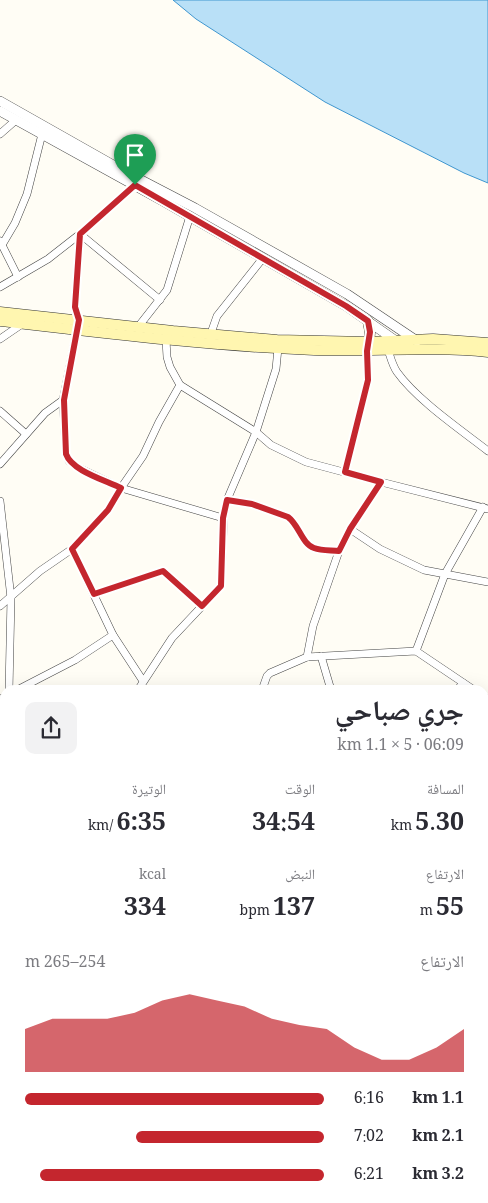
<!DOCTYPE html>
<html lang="ar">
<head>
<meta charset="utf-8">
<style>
  :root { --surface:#fff; --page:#f2f2f3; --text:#2b2b33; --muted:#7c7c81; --accent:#c4262e }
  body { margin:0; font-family:Georgia,"Noto Naskh Arabic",serif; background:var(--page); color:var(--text); direction:rtl; height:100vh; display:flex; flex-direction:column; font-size:19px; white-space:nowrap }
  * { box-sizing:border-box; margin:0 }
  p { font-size:16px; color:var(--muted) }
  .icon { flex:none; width:28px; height:28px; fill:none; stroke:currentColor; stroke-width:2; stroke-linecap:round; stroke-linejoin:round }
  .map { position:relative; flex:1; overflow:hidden; direction:ltr }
  .sheet { position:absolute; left:0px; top:685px; width:489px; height:519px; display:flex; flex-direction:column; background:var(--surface); border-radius:15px 15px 0 0; box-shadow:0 5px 20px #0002; direction:rtl }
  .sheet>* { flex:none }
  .pin { position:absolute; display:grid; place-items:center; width:42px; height:42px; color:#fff; margin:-51px -21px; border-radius:50% 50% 50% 0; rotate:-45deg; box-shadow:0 0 5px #0007 }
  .pin .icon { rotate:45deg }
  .round { display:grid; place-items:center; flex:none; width:52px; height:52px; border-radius:10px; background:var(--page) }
  .summary { display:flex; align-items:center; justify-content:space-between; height:85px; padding:0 25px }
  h1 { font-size:28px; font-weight:700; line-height:38px }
  .metrics { display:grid; grid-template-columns:repeat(3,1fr); gap:8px; height:85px; padding:5px 25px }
  .metrics div { display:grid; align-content:center }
  .metrics b { font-size:25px; font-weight:700 }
  .metrics small { font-size:14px; font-weight:400 }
  .metrics p { font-size:14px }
  .chart { height:140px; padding:10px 25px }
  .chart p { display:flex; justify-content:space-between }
  .chart svg { width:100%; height:90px; margin-top:5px; fill:var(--accent); opacity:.7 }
  ul { padding:0 25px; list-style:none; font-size:16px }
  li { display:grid; grid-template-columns:80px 60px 1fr; align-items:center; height:38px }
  li i { height:12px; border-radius:6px; background:var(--accent) }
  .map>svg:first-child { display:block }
  .water { fill:#b9e0f7; stroke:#3f96cf }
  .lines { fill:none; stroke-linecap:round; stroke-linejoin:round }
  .minor-casing { stroke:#444; stroke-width:8 }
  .tertiary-casing { stroke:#444; stroke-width:10 }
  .secondary-casing { stroke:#333; stroke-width:11 }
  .minor { stroke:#fff; stroke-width:7 }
  .tertiary { stroke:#fff; stroke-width:9 }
  .secondary { stroke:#fff6b0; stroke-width:10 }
  .route-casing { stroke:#fff; stroke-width:10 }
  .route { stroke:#c4262e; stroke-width:6 }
</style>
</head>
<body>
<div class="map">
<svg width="488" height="1203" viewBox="0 0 488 1203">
  <rect width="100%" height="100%" fill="#fffdf5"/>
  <path class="water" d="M173 0H488V183L464 173 325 102 196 19Z"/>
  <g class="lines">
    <g class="minor-casing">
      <g id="minor">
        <path d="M0 134 16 120"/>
        <path d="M80 234 75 307 79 320 63 400 66 454 69 461 75 466 121 488 223 518"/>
        <path d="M80 234 160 300"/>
        <path d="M0 241 18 277"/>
        <path d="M2 245 15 223 27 194 42 134"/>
        <path d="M0 287 48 259 80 234 135 185"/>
        <path d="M138 327 167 290 190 216"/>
        <path d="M211 333 217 316 263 258"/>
        <path d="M0 339 22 324"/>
        <path d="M166 340 167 357 170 367 180 385 256 432 271 445 306 462 381 482 488 509"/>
        <path d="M387 347C390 355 392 365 397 372 417 400 461 430 488 451"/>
        <path d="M0 411 26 434"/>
        <path d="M0 464 45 413 63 400"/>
        <path d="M345 472 368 380V348"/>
        <path d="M227 500 251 504 288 517C299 525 302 544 314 548 322 551 331 550 339 551"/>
        <path d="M0 501 11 598 9 690"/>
        <path d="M350 529 380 549 424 570 488 582"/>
        <path d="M72 549 113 635 143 681"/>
        <path d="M94 594 163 571 202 606"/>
        <path d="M0 606 40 571 72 549 108 510 121 488 143 456 159 422 180 385"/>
        <path d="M416 651 445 574 483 507"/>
        <path d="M321 656 331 690"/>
        <path d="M307 657 313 626 339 551 350 529 381 482"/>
        <path d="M17 690 75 660 113 635"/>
        <path d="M138 690 172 638 221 586 224 512 227 500 256 432 276 369 278 348"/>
        <path d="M262 690 267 676 270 673 307 657 416 651 474 690"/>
        <path d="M457 690 463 683"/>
        <path d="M484 697 488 700"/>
        <path d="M0 699 5 697"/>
        <path d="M0 704 5 710"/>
        <path d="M484 708 488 703"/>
        <path d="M0 814 5 813"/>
        <path d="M484 827 488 828"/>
        <path d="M0 918 5 919"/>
        <path d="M484 990 488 992"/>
        <path d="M0 1019 4 1027"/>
        <path d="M484 1080H488"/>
        <path d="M0 1151H5"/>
        <path d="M78 1203 84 1199"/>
        <path d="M204 1203V1199"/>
        <path d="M270 1203 271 1199"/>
        <path d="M389 1203V1199"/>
      </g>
    </g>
    <g class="tertiary-casing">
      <g id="tertiary">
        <path d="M0 101 122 170 195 208 347 294 417 341"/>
        <path d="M0 111 163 201 346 306 399 343"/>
      </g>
    </g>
    <g class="secondary-casing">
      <g id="secondary">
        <path d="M0 312 173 331 277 340 369 342 433 339 488 343"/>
        <path d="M0 321C104 333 209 346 314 350 372 352 430 346 488 352"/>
        <path d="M368 321 370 332 369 342"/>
      </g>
    </g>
    <use href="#minor" class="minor"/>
    <use href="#tertiary" class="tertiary"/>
    <use href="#secondary" class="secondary"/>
  </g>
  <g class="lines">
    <g class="route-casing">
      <path id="route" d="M135 185 346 306 368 321 370 332 367 351 368 380 345 472 381 482 350 529 339 551C331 550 322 551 314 548 302 544 299 525 288 517L252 504 227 500 223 518 221 586 202 606 163 571 94 594 72 549 108 510 121 488C105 480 72 471 66 454L64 400 79 320 75 307 80 234Z"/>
    </g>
    <use href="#route" class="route"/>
  </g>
</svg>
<div class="pin" style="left:135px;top:185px;background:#1e9e55"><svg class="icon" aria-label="arrive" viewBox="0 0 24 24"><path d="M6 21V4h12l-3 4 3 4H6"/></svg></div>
<section class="sheet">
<div class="summary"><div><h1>جري صباحي</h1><p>06:09 · 5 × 1.1 km</p></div><a class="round"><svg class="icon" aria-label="share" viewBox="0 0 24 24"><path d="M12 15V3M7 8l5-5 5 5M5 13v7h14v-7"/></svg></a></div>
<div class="metrics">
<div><p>المسافة</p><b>5.30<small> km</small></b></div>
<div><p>الوقت</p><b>34:54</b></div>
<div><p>الوتيرة</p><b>6:35<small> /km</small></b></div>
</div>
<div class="metrics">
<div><p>الارتفاع</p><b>55<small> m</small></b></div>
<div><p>النبض</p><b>137<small> bpm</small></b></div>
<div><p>kcal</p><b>334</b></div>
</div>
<div class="chart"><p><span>الارتفاع</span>254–265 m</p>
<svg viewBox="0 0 160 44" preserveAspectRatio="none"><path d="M0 44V23L10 18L20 18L30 18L40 15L50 9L60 6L70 9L80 12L90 18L100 21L110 23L120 32L130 38L140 38L150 32L160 23V44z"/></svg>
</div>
<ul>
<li><b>1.1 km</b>6:16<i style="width:100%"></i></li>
<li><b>2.1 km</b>7:02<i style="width:63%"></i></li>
<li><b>3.2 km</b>6:21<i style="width:95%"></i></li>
</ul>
</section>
</div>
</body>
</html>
